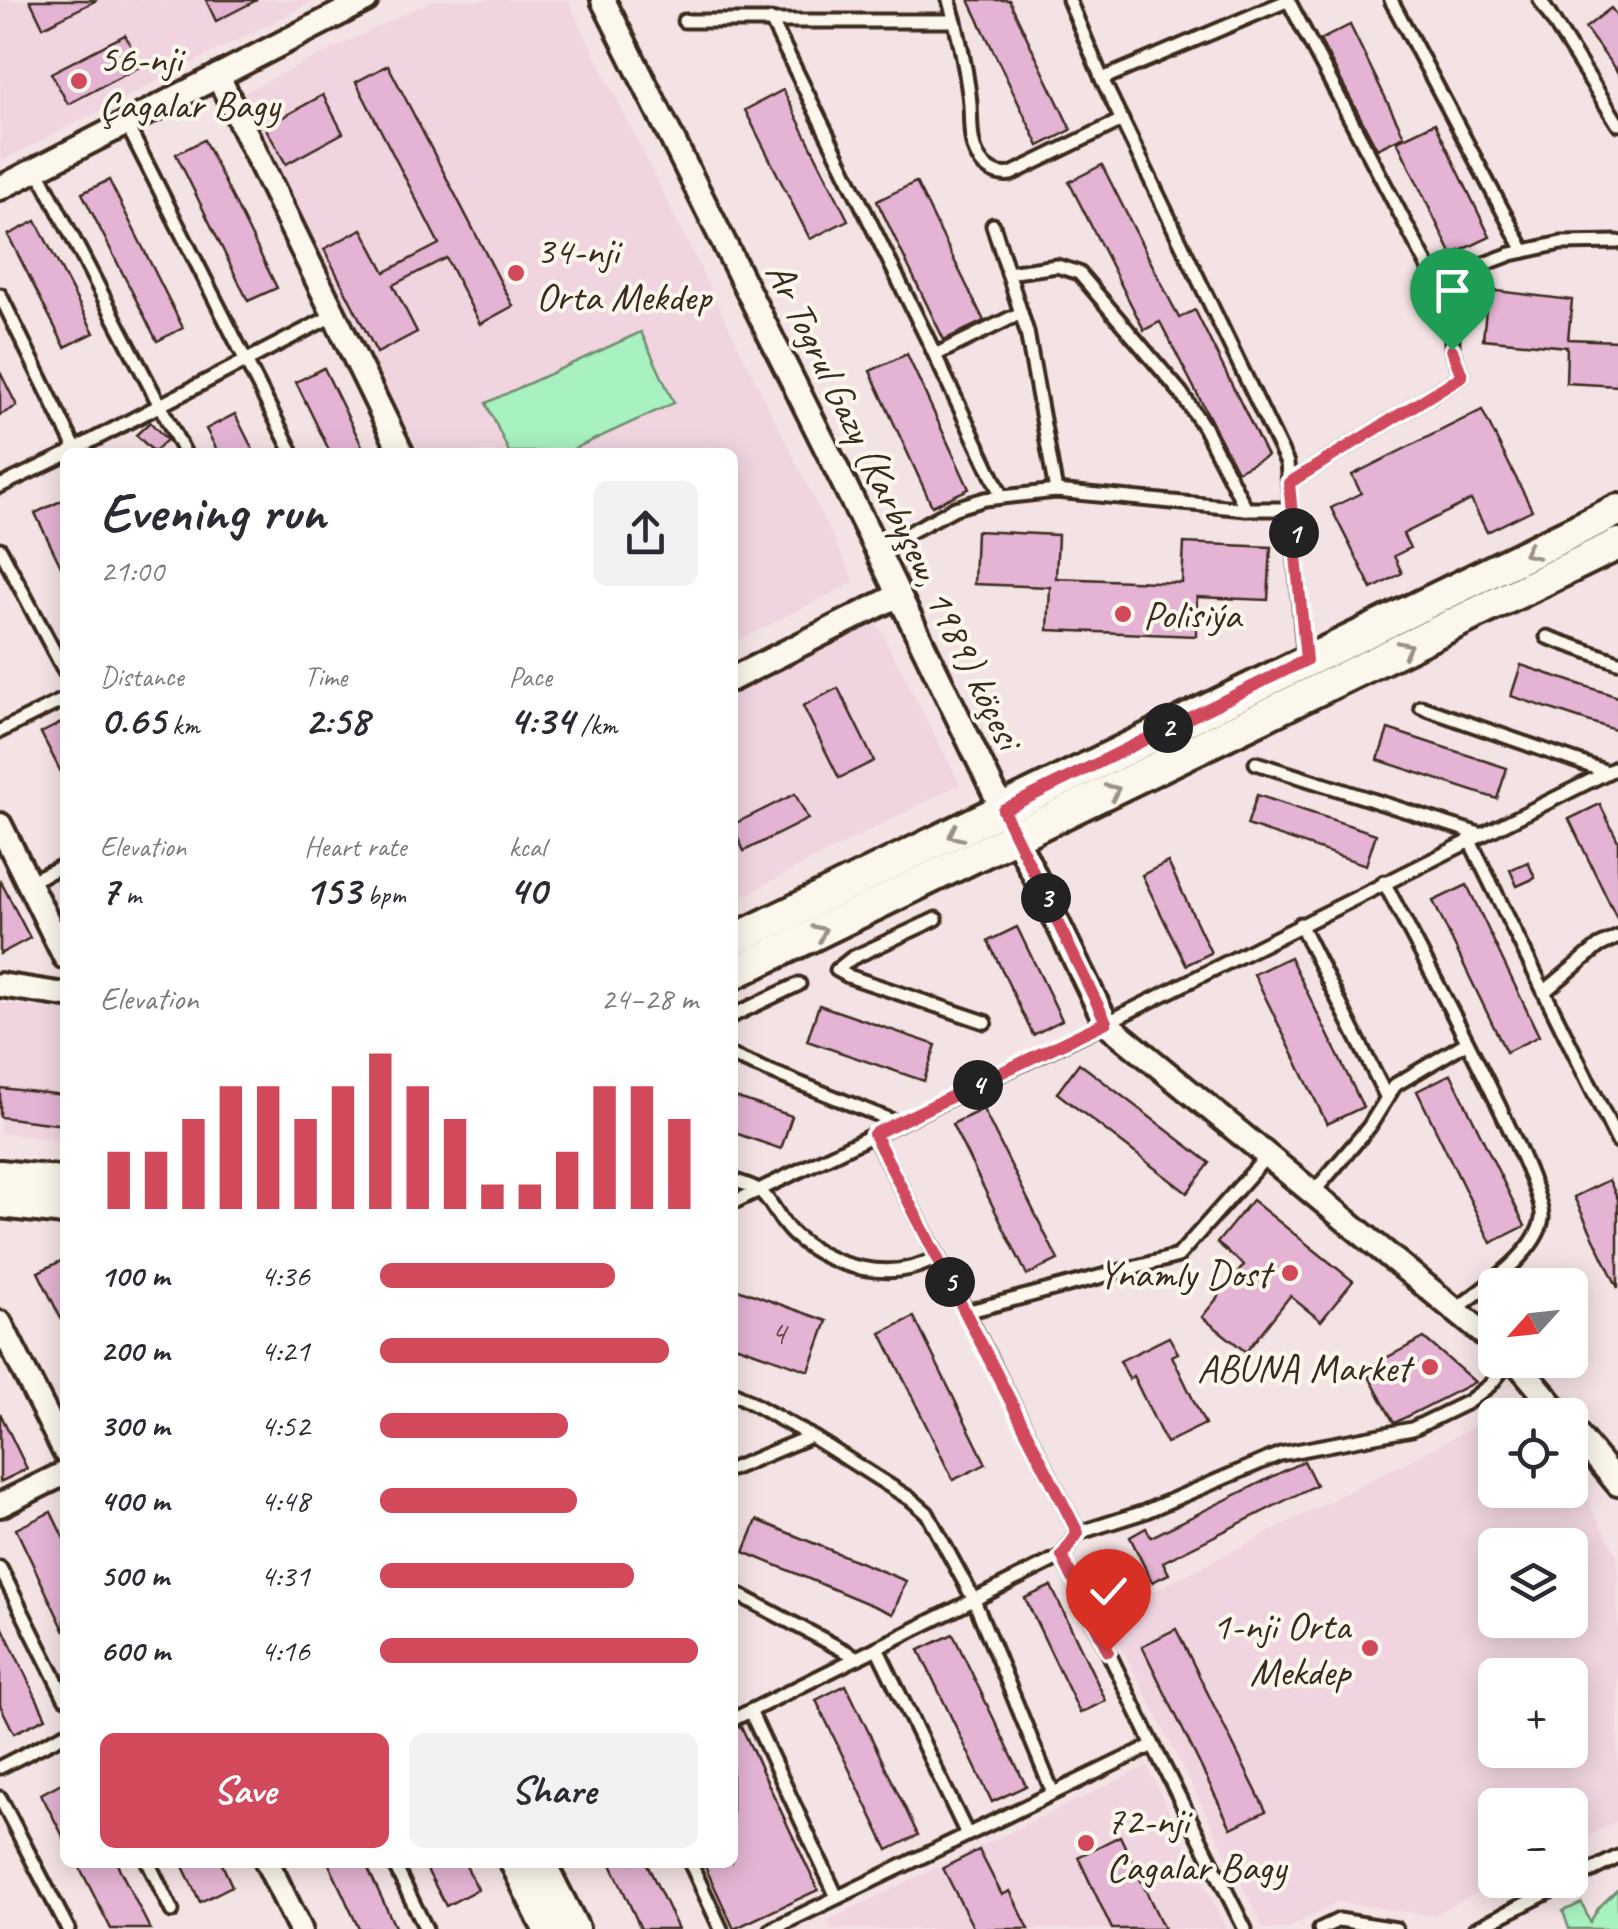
<!DOCTYPE html>
<html lang="en">
<head>
<meta charset="utf-8">
<style>
  :root { --surface:#fff; --page:#f2f2f3; --text:#2b2b33; --muted:#7c7c81; --accent:#d1495b }
  body { margin:0; font-family:Caveat,sans-serif; background:var(--page); color:var(--text); height:100vh; display:flex; flex-direction:column; font-size:38px; white-space:nowrap }
  * { box-sizing:border-box; margin:0 }
  p { font-size:32px; color:var(--muted) }
  .icon { flex:none; width:55px; height:55px; fill:none; stroke:currentColor; stroke-width:2; stroke-linecap:round; stroke-linejoin:round }
  .map { position:relative; flex:1; overflow:hidden }
  .panel { position:absolute; left:60px; top:448px; width:678px; height:1420px; display:flex; flex-direction:column; background:var(--surface); border-radius:15px; box-shadow:0 5px 25px #0003 }
  .panel>* { flex:none }
  .needle { width:65px; rotate:243deg }
  .controls { position:absolute; left:1478px; top:1268px; display:grid; gap:20px }
  .controls a { display:grid; place-items:center; width:110px; height:110px; border-radius:15px; background:var(--surface); box-shadow:0 5px 25px #0003; font-size:50px }
  .pin { position:absolute; display:grid; place-items:center; width:85px; height:85px; color:#fff; margin:-102px -42px; border-radius:50% 50% 50% 0; rotate:-45deg; box-shadow:0 0 10px #0007 }
  .pin .icon { rotate:45deg }
  .km { position:absolute; width:50px; height:50px; margin:-25px; border-radius:50%; background:#222; color:#fff; font-size:28px; line-height:50px; text-align:center }
  .round { display:grid; place-items:center; flex:none; width:105px; height:105px; border-radius:15px; background:var(--page) }
  .summary { display:flex; align-items:center; justify-content:space-between; height:170px; padding:0 40px }
  h1 { font-size:55px; font-weight:700; line-height:75px }
  .stats { display:grid; grid-template-columns:repeat(3,1fr); gap:15px; height:170px; padding:10px 40px }
  .stats div { display:grid; align-content:center }
  .stats b { font-size:42px; font-weight:700 }
  .stats small { font-size:28px; font-weight:400 }
  .stats p { font-size:28px }
  .chart { height:280px; padding:20px 40px }
  .chart p { display:flex; justify-content:space-between }
  .chart svg { width:100%; height:180px; margin-top:10px; stroke:var(--accent); stroke-width:6 }
  .button { display:flex; gap:20px; margin-top:auto; padding:20px 40px }
  .button a { flex:1; height:115px; border-radius:15px; background:var(--accent); color:#fff; font-size:40px; font-weight:700; line-height:115px; text-align:center }
  .button a+a { background:var(--page); color:var(--text) }
  ul { padding:0 40px; list-style:none; font-size:32px }
  li { display:grid; grid-template-columns:160px 120px 1fr; align-items:center; height:75px }
  li i { height:25px; border-radius:12px; background:var(--accent) }
  .map>svg:first-child { display:block }
  .built { fill:#f0d5e0; fill-rule:evenodd }
  .green { fill:#a8f1c0; stroke:#728e6f; stroke-width:2.5 }
  .building { fill:#e5b4d4; stroke:#3b2a1e; stroke-width:2.5 }
  .lines { fill:none; stroke-linecap:round; stroke-linejoin:round }
  .lane-casing { stroke:#3b2a1e; stroke-width:19 }
  .street-casing { stroke:#3b2a1e; stroke-width:30 }
  .secondary-casing { stroke:#3b2a1e; stroke-width:38 }
  .lane { stroke:#fbf7ec; stroke-width:11 }
  .street { stroke:#fbf7ec; stroke-width:22 }
  .secondary { stroke:#fbf7ec; stroke-width:30 }
  .oneway { stroke:#9b9085 }
  .route-casing { stroke:#fff; stroke-width:20 }
  .route { stroke:#d1495b; stroke-width:12 }
  .poi-dot { fill:#d1495b; stroke:#fbf7ec; stroke-width:4 }
  .labels { text-anchor:middle; stroke-width:8; stroke-linejoin:round; paint-order:stroke }
  .number-label { font-size:35px; fill:#664c4c }
  .poi-label { font-size:40px; fill:#3b2a1e; stroke:#fbf7ec; text-anchor:start }
  .street-label { font-size:40px; fill:#3b2a1e; stroke:#fbf7ec }
</style>
</head>
<body>
<div class="map">
<svg width="1618" height="1929" viewBox="0 0 1618 1929">
  <rect width="100%" height="100%" fill="#f4e3e5"/>
  <filter id="ink" filterUnits="userSpaceOnUse"><feTurbulence type="fractalNoise" baseFrequency=".01" numOctaves="2"/><feDisplacementMap in="SourceGraphic" scale="20" xChannelSelector="R" yChannelSelector="G"/><feConvolveMatrix kernelMatrix="1 2 1 2 8 2 1 2 1" color-interpolation-filters="sRGB"/></filter>
  <g filter="url(#ink)">
    <g class="built">
      <path d="M0 0H316L0 162Z"/>
      <path d="M433 0H568L855 582 733 643 732 452H418L241 94Z"/>
      <path d="M872 614 960 784 733 901V686Z"/>
      <path d="M0 1003 65 1011V1141L0 1133Z"/>
      <path d="M1495 1416V1490H1570V1467L1618 1557V1821L1570 1845V1805H1495V1880H1502L1432 1916 1337 1902 1287 1929H1264L1106 1616ZM1495 1545H1570V1620H1495ZM1495 1675H1570V1750H1495Z"/>
      <path d="M1147 1766 1226 1929H832L828 1920Z"/>
    </g>
    <g class="green">
      <path d="M641 332 674 403 567 452H509L486 403Z"/>
      <path d="M1618 1889V1929H1569L1563 1911 1582 1903 1590 1922 1599 1907Z"/>
    </g>
    <g class="building">
      <path d="M30 0H97L43 27Z"/>
      <path d="M206 0H257L216 21Z"/>
      <path d="M969 0H1009L1071 130 1039 146Z"/>
      <path d="M1611 8 1618 17V73L1585 28Z"/>
      <path d="M1350 25 1404 136 1377 149 1320 40Z"/>
      <path d="M125 35 141 66 68 104 51 73Z"/>
      <path d="M388 65 513 306 480 324 446 258 393 285 417 332 377 353 324 249 362 229 385 272 439 244 356 82Z"/>
      <path d="M783 90 848 220 810 239 745 110Z"/>
      <path d="M323 95 343 133 286 164 265 127Z"/>
      <path d="M1435 123 1490 237 1452 255 1397 141Z"/>
      <path d="M204 140 277 288 248 301 176 154Z"/>
      <path d="M1102 165 1179 318 1195 310 1267 456 1237 471 1160 322 1144 330 1069 182Z"/>
      <path d="M109 180 183 328 157 341 82 193Z"/>
      <path d="M916 182 984 321 944 340 877 201Z"/>
      <path d="M36 221 94 333 65 347 8 235Z"/>
      <path d="M1488 290 1572 300 1568 339 1618 341V386L1566 383 1567 347 1483 339Z"/>
      <path d="M907 354 969 489 932 506 870 371Z"/>
      <path d="M324 368 365 452H330L296 382Z"/>
      <path d="M0 372 17 406 0 415Z"/>
      <path d="M1482 410 1532 510 1487 532 1471 500 1403 534 1410 548 1394 556 1402 573 1372 589 1331 508 1361 493 1352 475Z"/>
      <path d="M235 414 254 452H218L206 429Z"/>
      <path d="M150 422 167 440 154 452 136 435Z"/>
      <path d="M65 499V575L35 513Z"/>
      <path d="M976 531 1058 535 1056 578 1182 583 1184 543 1271 547 1268 600 1197 597 1196 636 1048 630 1050 587 974 584Z"/>
      <path d="M1521 665 1618 697V731L1511 696Z"/>
      <path d="M838 688 874 761 839 778 803 706Z"/>
      <path d="M65 721V780L41 733Z"/>
      <path d="M1388 729 1507 768 1497 799 1378 760Z"/>
      <path d="M795 794 808 819 744 851 732 825Z"/>
      <path d="M1257 795 1376 834 1366 865 1247 825Z"/>
      <path d="M1600 804 1618 841V921L1569 819Z"/>
      <path d="M1168 862 1211 953 1186 965 1142 875Z"/>
      <path d="M1528 862 1535 878 1517 886 1510 870Z"/>
      <path d="M0 880 30 938 0 954Z"/>
      <path d="M1467 885 1539 1036 1506 1052 1433 901Z"/>
      <path d="M1017 927 1062 1020 1033 1035 988 941Z"/>
      <path d="M1290 957 1363 1107 1327 1124 1254 974Z"/>
      <path d="M819 1005 936 1045 924 1081 807 1041Z"/>
      <path d="M1079 1063 1210 1163 1187 1193 1057 1093Z"/>
      <path d="M1451 1074 1525 1226 1491 1243 1417 1091Z"/>
      <path d="M0 1088 65 1095V1125L0 1117Z"/>
      <path d="M732 1096 792 1116 781 1149 732 1132Z"/>
      <path d="M983 1109 1058 1260 1027 1275 952 1124Z"/>
      <path d="M1609 1180 1618 1199V1288L1574 1197Z"/>
      <path d="M1252 1200 1353 1281 1321 1321 1290 1296 1246 1352 1202 1317 1244 1265 1217 1243Z"/>
      <path d="M65 1259V1327L38 1272Z"/>
      <path d="M732 1287 827 1321 809 1371 732 1344Z"/>
      <path d="M914 1317 986 1464 953 1480 881 1333Z"/>
      <path d="M1169 1337 1178 1353 1172 1356 1205 1424 1166 1443 1133 1376 1129 1379 1120 1361Z"/>
      <path d="M1424 1338 1475 1382 1394 1423 1365 1369Z"/>
      <path d="M0 1413 27 1469 0 1482Z"/>
      <path d="M1304 1461 1316 1485 1163 1562 1169 1574 1152 1582 1130 1537 1146 1528 1151 1537Z"/>
      <path d="M51 1512 65 1541V1632L16 1529Z"/>
      <path d="M757 1520 906 1581 893 1614 744 1552Z"/>
      <path d="M1110 1560 1118 1575 1101 1584 1093 1568Z"/>
      <path d="M1051 1586 1106 1701 1080 1713 1025 1598Z"/>
      <path d="M0 1622 46 1718 14 1733 0 1705Z"/>
      <path d="M1176 1629 1266 1811 1231 1828 1142 1646Z"/>
      <path d="M953 1634 1026 1786 992 1802 919 1650Z"/>
      <path d="M846 1685 918 1835 888 1850 816 1700Z"/>
      <path d="M741 1726 818 1890 734 1929 703 1862H732V1729Z"/>
      <path d="M65 1781V1840L41 1794Z"/>
      <path d="M1120 1836 1164 1929H1112L1078 1857Z"/>
      <path d="M979 1850 1002 1895 1010 1891 1029 1929H974L943 1868Z"/>
      <path d="M77 1862H116L150 1929H111Z"/>
      <path d="M181 1862H221L232 1886 200 1902Z"/>
      <path d="M328 1862H365L396 1929H359Z"/>
      <path d="M423 1862H464L478 1889 446 1906Z"/>
      <path d="M610 1862H646L678 1929H641Z"/>
    </g>
    <g class="lines">
      <g class="lane-casing">
        <g id="lane">
          <path d="M949 0C958 31 965 63 969 94 972 114 968 140 978 157 985 170 998 176 1011 174L1122 120"/>
          <path d="M1069 0 1102 79 1287 463 1305 660"/>
          <path d="M1288 0 1436 282 1452 333V350L1462 376 1289 483"/>
          <path d="M1391 0 1524 251"/>
          <path d="M1540 0 1618 124"/>
          <path d="M771 20 926 336 1002 497"/>
          <path d="M684 21H955"/>
          <path d="M1102 79 1289 0"/>
          <path d="M126 123 292 452"/>
          <path d="M37 169 184 452"/>
          <path d="M993 225 1027 332 1056 491"/>
          <path d="M1008 273 1057 266 1079 273 1181 393 1204 427 1246 509"/>
          <path d="M1436 282 1511 254 1561 243 1618 242"/>
          <path d="M0 295 77 452"/>
          <path d="M935 355 1021 313"/>
          <path d="M70 452 334 315"/>
          <path d="M0 486 65 455"/>
          <path d="M0 549 65 672"/>
          <path d="M877 550 955 508 985 499 1056 491 1246 509H1291"/>
          <path d="M1547 637 1618 662"/>
          <path d="M1421 707 1607 772"/>
          <path d="M0 731 65 699"/>
          <path d="M1256 763 1479 834"/>
          <path d="M1469 839 1618 1142"/>
          <path d="M28 882 65 865"/>
          <path d="M1384 882C1408 929 1548 1186 1542 1219 1536 1255 1480 1290 1454 1311"/>
          <path d="M936 919 852 958 837 970 848 976 985 1022"/>
          <path d="M1300 924 1386 1096"/>
          <path d="M1544 992 1599 946 1618 937"/>
          <path d="M732 1016 799 984"/>
          <path d="M732 1056 898 1123"/>
          <path d="M874 1135 966 1312 1178 1256 1267 1156"/>
          <path d="M732 1180C741 1183 754 1186 761 1192 774 1204 780 1223 794 1235 832 1268 893 1284 937 1257"/>
          <path d="M1312 1194 1369 1127 1395 1085 1466 1043"/>
          <path d="M732 1203 1106 1023 1618 767"/>
          <path d="M966 1312 1078 1533 1062 1556"/>
          <path d="M732 1392 811 1436 912 1500 927 1513 974 1600 1053 1793"/>
          <path d="M732 1469 811 1436"/>
          <path d="M1078 1533 1144 1512 1280 1454 1412 1429 1468 1402 1490 1385 1510 1360"/>
          <path d="M0 1568 65 1698"/>
          <path d="M732 1591 858 1658"/>
          <path d="M877 1648 967 1834"/>
          <path d="M750 1711 837 1897"/>
          <path d="M732 1720 1062 1556 1153 1745"/>
          <path d="M0 1767 65 1734"/>
          <path d="M0 1798 68 1929"/>
          <path d="M148 1862 172 1911"/>
          <path d="M393 1862 426 1929"/>
          <path d="M690 1862 721 1929"/>
          <path d="M772 1929 1153 1745 1245 1929"/>
          <path d="M1320 1929 1339 1920 1396 1929"/>
          <path d="M1475 1929 1618 1857"/>
        </g>
      </g>
      <g class="street-casing">
        <g id="street">
          <path d="M603 0 877 550 1106 1023 1495 1343"/>
          <path d="M218 76 401 452"/>
          <path d="M0 188 366 0"/>
          <path d="M732 679 899 595"/>
          <path d="M0 825 65 957"/>
          <path d="M0 985 65 995"/>
          <path d="M0 1323 65 1452"/>
          <path d="M1515 1360 1561 1415"/>
          <path d="M1570 1426 1618 1484"/>
          <path d="M0 1505 65 1473"/>
          <path d="M267 1862 300 1929"/>
        </g>
      </g>
      <g class="secondary-casing">
        <g id="secondary">
          <path d="M732 941 1618 510"/>
          <path d="M732 974 1618 544"/>
          <path d="M0 1176 65 1183"/>
          <path d="M0 1202 65 1209"/>
          <path d="M516 1862 549 1929"/>
          <path d="M539 1862 573 1929"/>
        </g>
      </g>
      <use href="#lane" class="lane"/>
      <use href="#street" class="street"/>
      <use href="#secondary" class="secondary"/>
    </g>
    <defs><path id="oneway-chevron" d="M-2-3.5L2.5 0L-2 3.5" fill="none" stroke-width="1.6" stroke-linecap="round" stroke-linejoin="round" transform="scale(2.5)"/></defs>
    <g class="oneway">
      <use href="#oneway-chevron" transform="translate(1530 552) rotate(154)"/>
      <use href="#oneway-chevron" transform="translate(1405 648) rotate(-26)"/>
      <use href="#oneway-chevron" transform="translate(1113 791) rotate(-26)"/>
      <use href="#oneway-chevron" transform="translate(955 834) rotate(154)"/>
      <use href="#oneway-chevron" transform="translate(820 932) rotate(-26)"/>
    </g>
  </g>
  <g class="lines" filter="url(#ink)">
    <g class="route-casing">
      <path id="route" d="M1108 1651 1062 1556 1078 1533 874 1134 1106 1022 1003 810 1306 660 1289 483 1462 376 1452 350"/>
    </g>
    <use href="#route" class="route"/>
  </g>
  <g class="poi-dot">
    <circle cx="79" cy="81" r="10"/>
    <circle cx="516" cy="273" r="10"/>
    <circle cx="1123" cy="614" r="10"/>
    <circle cx="1290" cy="1273" r="10"/>
    <circle cx="1430" cy="1367" r="10"/>
    <circle cx="1370" cy="1648" r="10"/>
    <circle cx="1086" cy="1843" r="10"/>
  </g>
  <g class="labels">
    <g class="number-label">
      <text x="778" y="1344">4</text>
    </g>
    <g class="poi-label">
      <text x="99" y="72">56-nji<tspan x="99" dy="46">Çagalar Bagy</tspan></text>
      <text x="536" y="264">34-nji<tspan x="536" dy="46">Orta Mekdep</tspan></text>
      <text x="1143" y="628">Polisiýa</text>
      <text x="1270" y="1287" text-anchor="end">Ynamly Dost</text>
      <text x="1410" y="1381" text-anchor="end">ABUNA Market</text>
      <text x="1350" y="1639" text-anchor="end">1-nji Orta<tspan x="1350" dy="46">Mekdep</tspan></text>
      <text x="1106" y="1834">72-nji<tspan x="1106" dy="46">Cagalar Bagy</tspan></text>
    </g>
    <g class="street-label">
      <text transform="translate(895 505) rotate(64)" y="14">Ar Togrul Gazy (Karbyşew, 1989) köçesi</text>
    </g>
  </g>
</svg>
<div class="controls">
<a><svg class="needle" viewBox="-14 -14 28 28"><path d="M0-13l5 13h-10z" fill="#e53935"/><path d="M0 13l5-13h-10z" fill="#7c7c81"/></svg></a>
<a><svg class="icon" aria-label="locate" viewBox="0 0 24 24"><circle cx="12" cy="12" r="6"/><path d="M12 2v4M12 18v4M2 12h4M18 12h4"/></svg></a>
<a><svg class="icon" aria-label="layers" viewBox="0 0 24 24"><path d="M12 4l9 5-9 5-9-5zM3 14l9 5 9-5"/></svg></a>
<a>+</a>
<a>−</a>
</div>
<div class="pin" style="left:1452px;top:350px;background:#1e9e55"><svg class="icon" aria-label="arrive" viewBox="0 0 24 24"><path d="M6 21V4h12l-3 4 3 4H6"/></svg></div>
<div class="pin" style="left:1108px;top:1651px;background:#d93025"><svg class="icon" aria-label="check" viewBox="0 0 24 24"><path d="M5 12l5 5 9-10"/></svg></div>
<b class="km" style="left:1294px;top:533px">1</b>
<b class="km" style="left:1168px;top:728px">2</b>
<b class="km" style="left:1046px;top:898px">3</b>
<b class="km" style="left:978px;top:1085px">4</b>
<b class="km" style="left:950px;top:1282px">5</b>
<section class="panel">
<div class="summary"><div><h1>Evening run</h1><p>21:00</p></div><a class="round"><svg class="icon" aria-label="share" viewBox="0 0 24 24"><path d="M12 15V3M7 8l5-5 5 5M5 13v7h14v-7"/></svg></a></div>
<div class="stats">
<div><p>Distance</p><b>0.65<small> km</small></b></div>
<div><p>Time</p><b>2:58</b></div>
<div><p>Pace</p><b>4:34<small> /km</small></b></div>
</div>
<div class="stats">
<div><p>Elevation</p><b>7<small> m</small></b></div>
<div><p>Heart rate</p><b>153<small> bpm</small></b></div>
<div><p>kcal</p><b>40</b></div>
</div>
<div class="chart"><p><span>Elevation</span>24–28 m</p>
<svg viewBox="0 0 160 44" preserveAspectRatio="none"><path d="M5 44V30M15 44V30M25 44V22M35 44V14M45 44V14M55 44V22M65 44V14M75 44V6M85 44V14M95 44V22M105 44V38M115 44V38M125 44V30M135 44V14M145 44V14M155 44V22"/></svg>
</div>
<ul>
<li><b>100 m</b>4:36<i style="width:74%"></i></li>
<li><b>200 m</b>4:21<i style="width:91%"></i></li>
<li><b>300 m</b>4:52<i style="width:59%"></i></li>
<li><b>400 m</b>4:48<i style="width:62%"></i></li>
<li><b>500 m</b>4:31<i style="width:80%"></i></li>
<li><b>600 m</b>4:16<i style="width:100%"></i></li>
</ul>
<div class="button"><a>Save</a><a>Share</a></div>
</section>
</div>
</body>
</html>
